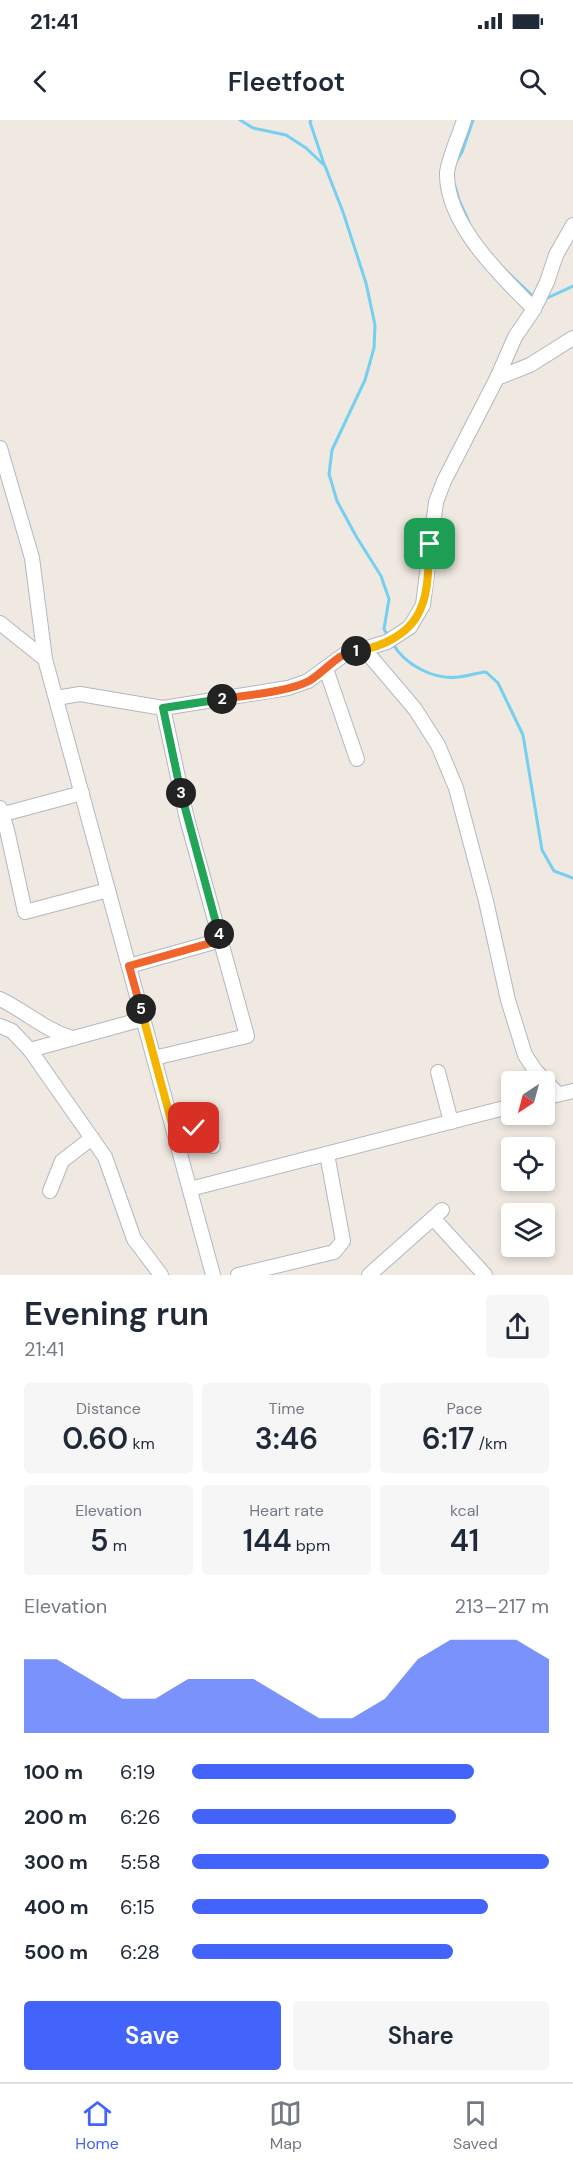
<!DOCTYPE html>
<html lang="en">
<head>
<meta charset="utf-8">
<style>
  :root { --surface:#fff; --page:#f6f6f7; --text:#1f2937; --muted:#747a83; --line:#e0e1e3; --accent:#4264fb }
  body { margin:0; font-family:"DM Sans",sans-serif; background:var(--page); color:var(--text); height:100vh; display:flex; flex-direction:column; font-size:22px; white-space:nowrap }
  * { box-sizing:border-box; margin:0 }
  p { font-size:20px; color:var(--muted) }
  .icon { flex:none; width:33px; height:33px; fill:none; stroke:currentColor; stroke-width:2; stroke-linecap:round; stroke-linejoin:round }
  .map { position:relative; height:1155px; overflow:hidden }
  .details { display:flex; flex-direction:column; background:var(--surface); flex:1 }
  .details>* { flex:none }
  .needle { width:39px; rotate:216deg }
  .fabs { position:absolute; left:501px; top:951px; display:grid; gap:12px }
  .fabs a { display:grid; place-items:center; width:54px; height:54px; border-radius:6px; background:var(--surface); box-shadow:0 3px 9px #0003; font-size:30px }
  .pin { position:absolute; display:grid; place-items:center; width:51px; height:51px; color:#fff; margin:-26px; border-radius:12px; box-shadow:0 3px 9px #0006 }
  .km { position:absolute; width:30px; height:30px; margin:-15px; border-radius:50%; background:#222; color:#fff; font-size:16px; line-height:30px; text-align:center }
  .round { display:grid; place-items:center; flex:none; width:63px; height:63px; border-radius:6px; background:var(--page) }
  .overview { display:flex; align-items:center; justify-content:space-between; height:102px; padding:0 24px }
  h1 { font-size:33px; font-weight:600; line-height:45px }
  .stats { display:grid; grid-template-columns:repeat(3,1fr); gap:9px; height:102px; padding:6px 24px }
  .stats div { display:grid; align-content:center; border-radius:6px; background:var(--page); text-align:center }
  .stats b { font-size:30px; font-weight:600 }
  .stats small { font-size:16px; font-weight:400 }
  .stats p { font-size:16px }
  .chart { height:168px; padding:12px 24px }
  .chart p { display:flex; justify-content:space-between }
  .chart svg { width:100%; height:108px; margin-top:6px; fill:var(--accent); opacity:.7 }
  .primary-button { display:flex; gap:12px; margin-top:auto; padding:12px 24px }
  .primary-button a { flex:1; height:69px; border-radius:6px; background:var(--accent); color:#fff; font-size:24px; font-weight:600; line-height:69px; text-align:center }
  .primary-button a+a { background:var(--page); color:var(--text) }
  ul { padding:0 24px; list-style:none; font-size:20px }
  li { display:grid; grid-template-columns:96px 72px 1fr; align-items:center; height:45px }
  li i { height:15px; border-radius:8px; background:var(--accent) }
  .status { display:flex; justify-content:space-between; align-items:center; height:42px; padding:0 30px; background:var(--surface); direction:ltr }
  .status svg { height:16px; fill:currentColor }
  header { display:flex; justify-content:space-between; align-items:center; height:78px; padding:0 24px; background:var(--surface); font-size:27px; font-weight:600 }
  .menu { display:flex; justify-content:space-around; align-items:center; height:84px; border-top:2px solid var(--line); background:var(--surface); font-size:16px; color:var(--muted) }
  .menu a { display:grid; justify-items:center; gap:3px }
  .menu .selected { color:var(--accent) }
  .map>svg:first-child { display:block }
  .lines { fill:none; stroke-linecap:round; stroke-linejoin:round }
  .stream { stroke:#75cff0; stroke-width:3 }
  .minor-casing { stroke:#b4b7c1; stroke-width:16 }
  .minor { stroke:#fff; stroke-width:14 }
  .split-1-casing { stroke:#fff; stroke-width:12 }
  .split-2-casing { stroke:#fff; stroke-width:12 }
  .split-3-casing { stroke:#fff; stroke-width:12 }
  .split-4-casing { stroke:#fff; stroke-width:12 }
  .split-5-casing { stroke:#fff; stroke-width:12 }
  .split-6-casing { stroke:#fff; stroke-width:12 }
  .split-1 { stroke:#f5b400; stroke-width:8 }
  .split-2 { stroke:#f0652b; stroke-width:8 }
  .split-3 { stroke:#22a559; stroke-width:8 }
  .split-4 { stroke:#22a559; stroke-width:8 }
  .split-5 { stroke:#f0652b; stroke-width:8 }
  .split-6 { stroke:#f5b400; stroke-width:8 }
</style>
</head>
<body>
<div class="status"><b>21:41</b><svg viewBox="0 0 49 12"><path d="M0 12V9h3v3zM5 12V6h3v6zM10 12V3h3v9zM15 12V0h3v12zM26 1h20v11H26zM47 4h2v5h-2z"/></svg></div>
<header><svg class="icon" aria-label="back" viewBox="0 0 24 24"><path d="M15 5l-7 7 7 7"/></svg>Fleetfoot<svg class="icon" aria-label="search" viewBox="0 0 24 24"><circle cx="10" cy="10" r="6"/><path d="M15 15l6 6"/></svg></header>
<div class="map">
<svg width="573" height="1155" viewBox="0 0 573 1155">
  <rect width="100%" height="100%" fill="#efe9e1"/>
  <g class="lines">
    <g class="stream">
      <path d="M240 0 253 8 286 15 306 28 325 46 343 92 366 163 375 205 374 228 365 260 332 330 329 354 337 381 356 416 381 456 389 479 384 509 388 516"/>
      <path d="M311 0 310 2 324 44"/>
      <path d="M456 42 462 32 473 0"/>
      <path d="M454 63 459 80 469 102"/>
      <path d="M505 150 535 178"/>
      <path d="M545 179 573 166"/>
      <path d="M393 524C405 545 434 560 458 557 468 556 476 553 486 552L498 563 523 615 542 730 554 751 573 758"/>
    </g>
    <g class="minor-casing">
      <g id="minor">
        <path d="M464 0C460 14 448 40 447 53 446 104 501 156 534 189"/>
        <path d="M497 258 530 245 573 218"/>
        <path d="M0 328 32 438 45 539 213 1155"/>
        <path d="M0 503 45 539"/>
        <path d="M364 529 415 589 438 625 456 668 486 781 508 880 525 935 535 950 558 974"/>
        <path d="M326 549 357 639"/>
        <path d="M56 578 80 574 163 588 288 568 308 561 349 531 364 529 387 522 410 507 423 485 436 382 444 361 497 258 515 217 534 189 547 162 556 135 573 105"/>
        <path d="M0 688 7 710 25 792 108 770"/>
        <path d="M0 695 82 673"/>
        <path d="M129 846 221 820"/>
        <path d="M0 879C25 891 45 910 72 918"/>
        <path d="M143 899 30 930 105 1037 134 1119 161 1155"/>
        <path d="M0 906 12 911 30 930"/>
        <path d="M154 938 247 916 187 699 163 588"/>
        <path d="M438 952 451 1002"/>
        <path d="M544 978 573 971"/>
        <path d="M174 1011 194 1008 203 1015 213 1026"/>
        <path d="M190 1069 512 986"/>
        <path d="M50 1071 62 1041 92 1018"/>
        <path d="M433 1098 485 1155"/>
        <path d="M238 1155 334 1132 343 1121 327 1034"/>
        <path d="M369 1155 442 1090"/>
      </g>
    </g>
    <use href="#minor" class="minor"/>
  </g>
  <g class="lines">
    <g class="split-1-casing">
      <path id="split-1" d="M356 531C383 527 413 513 422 485 429 467 428 444 430 424"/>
    </g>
    <g class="split-2-casing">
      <path id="split-2" d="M222 579C246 575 288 572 309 561 325 552 337 533 356 531"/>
    </g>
    <g class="split-3-casing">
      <path id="split-3" d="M181 673 163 588 222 579"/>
    </g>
    <g class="split-4-casing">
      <path id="split-4" d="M181 673 219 814"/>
    </g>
    <g class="split-5-casing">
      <path id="split-5" d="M141 889 129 846 221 820 219 814"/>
    </g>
    <g class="split-6-casing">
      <path id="split-6" d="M141 889 174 1011 194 1008"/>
    </g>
    <use href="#split-1" class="split-1"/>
    <use href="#split-2" class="split-2"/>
    <use href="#split-3" class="split-3"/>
    <use href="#split-4" class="split-4"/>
    <use href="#split-5" class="split-5"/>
    <use href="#split-6" class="split-6"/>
  </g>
</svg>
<div class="fabs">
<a><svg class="needle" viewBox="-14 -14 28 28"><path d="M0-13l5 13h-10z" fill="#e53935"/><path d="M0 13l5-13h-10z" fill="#747a83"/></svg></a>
<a><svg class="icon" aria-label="locate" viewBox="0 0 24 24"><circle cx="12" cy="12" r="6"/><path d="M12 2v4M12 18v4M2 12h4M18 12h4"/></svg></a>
<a><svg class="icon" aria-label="layers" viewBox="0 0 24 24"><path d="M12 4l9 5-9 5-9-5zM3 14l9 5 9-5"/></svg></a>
</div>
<div class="pin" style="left:430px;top:424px;background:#1e9e55"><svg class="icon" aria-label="arrive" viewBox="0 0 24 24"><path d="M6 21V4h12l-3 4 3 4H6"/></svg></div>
<div class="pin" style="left:194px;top:1008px;background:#d93025"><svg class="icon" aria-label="check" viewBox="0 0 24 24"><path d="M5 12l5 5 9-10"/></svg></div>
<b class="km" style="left:356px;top:531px">1</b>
<b class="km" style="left:222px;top:579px">2</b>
<b class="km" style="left:181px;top:673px">3</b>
<b class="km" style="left:219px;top:814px">4</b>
<b class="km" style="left:141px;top:889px">5</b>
</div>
<section class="details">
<div class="overview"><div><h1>Evening run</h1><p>21:41</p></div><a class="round"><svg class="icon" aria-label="share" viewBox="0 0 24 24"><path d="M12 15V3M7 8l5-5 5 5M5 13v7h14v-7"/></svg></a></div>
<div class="stats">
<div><p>Distance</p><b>0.60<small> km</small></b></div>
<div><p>Time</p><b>3:46</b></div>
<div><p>Pace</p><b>6:17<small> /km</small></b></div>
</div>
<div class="stats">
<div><p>Elevation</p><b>5<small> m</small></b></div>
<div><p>Heart rate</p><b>144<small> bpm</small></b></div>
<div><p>kcal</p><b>41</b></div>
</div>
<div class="chart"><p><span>Elevation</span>213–217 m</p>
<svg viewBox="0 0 160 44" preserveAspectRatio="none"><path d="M0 44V14L10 14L20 22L30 30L40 30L50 22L60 22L70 22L80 30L90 38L100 38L110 30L120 14L130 6L140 6L150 6L160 14V44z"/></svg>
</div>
<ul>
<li><b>100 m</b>6:19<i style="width:79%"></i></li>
<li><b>200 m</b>6:26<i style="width:74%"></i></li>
<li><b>300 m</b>5:58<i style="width:100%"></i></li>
<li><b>400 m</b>6:15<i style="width:83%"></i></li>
<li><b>500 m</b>6:28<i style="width:73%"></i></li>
</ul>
<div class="primary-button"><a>Save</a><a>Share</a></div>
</section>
<nav class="menu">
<a class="selected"><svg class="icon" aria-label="home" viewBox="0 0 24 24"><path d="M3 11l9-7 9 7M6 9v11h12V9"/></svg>Home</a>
<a><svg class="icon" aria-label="map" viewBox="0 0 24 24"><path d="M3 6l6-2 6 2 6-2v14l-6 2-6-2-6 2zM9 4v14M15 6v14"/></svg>Map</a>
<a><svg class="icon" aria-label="saved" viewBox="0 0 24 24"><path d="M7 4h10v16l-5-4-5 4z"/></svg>Saved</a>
</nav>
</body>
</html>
